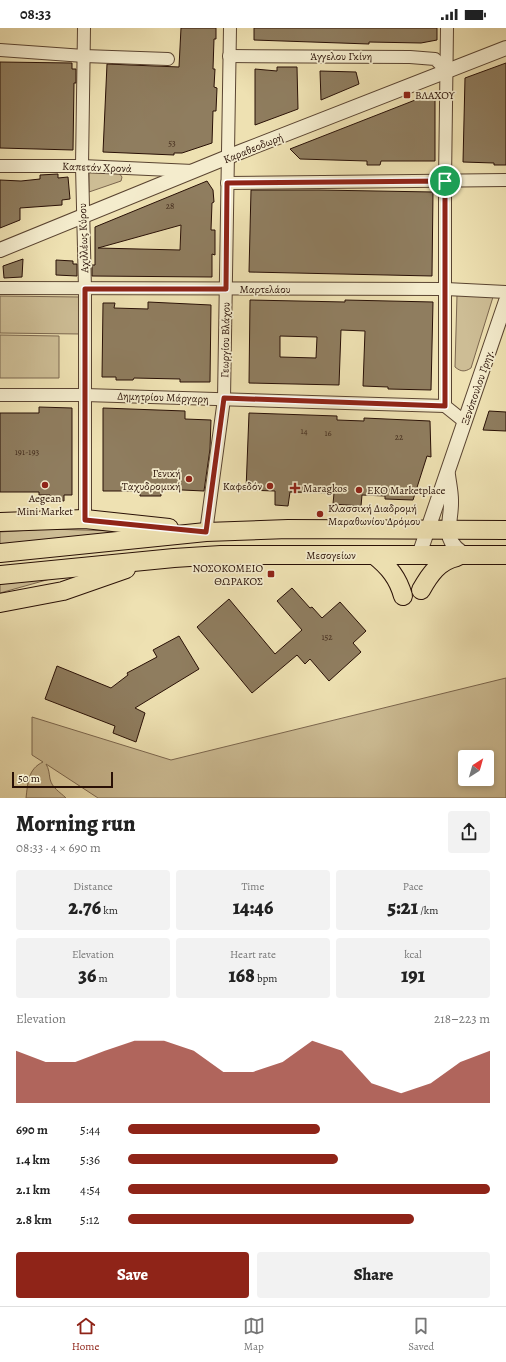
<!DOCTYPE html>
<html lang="en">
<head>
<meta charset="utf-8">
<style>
  :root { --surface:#fff; --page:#f2f2f2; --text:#222; --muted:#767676; --line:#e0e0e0; --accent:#8f2418 }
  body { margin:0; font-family:Alegreya,serif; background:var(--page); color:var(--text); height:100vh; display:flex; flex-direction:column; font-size:15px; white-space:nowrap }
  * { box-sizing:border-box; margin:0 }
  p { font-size:13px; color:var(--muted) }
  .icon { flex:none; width:22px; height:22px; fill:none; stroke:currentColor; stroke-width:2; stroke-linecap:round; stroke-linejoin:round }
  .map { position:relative; height:770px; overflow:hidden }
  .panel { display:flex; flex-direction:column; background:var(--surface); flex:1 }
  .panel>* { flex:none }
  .needle { width:26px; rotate:37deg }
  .buttons { position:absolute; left:458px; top:722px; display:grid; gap:8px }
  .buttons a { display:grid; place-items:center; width:36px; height:36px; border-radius:4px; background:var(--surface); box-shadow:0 2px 6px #0003; font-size:20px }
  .scale { position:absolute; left:12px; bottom:10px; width:101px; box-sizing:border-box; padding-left:4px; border:2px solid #291006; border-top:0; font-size:11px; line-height:14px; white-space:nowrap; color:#291006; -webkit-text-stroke:3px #f4eccd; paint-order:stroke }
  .pin { position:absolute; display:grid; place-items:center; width:34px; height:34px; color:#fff; margin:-17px; border:2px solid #fff; border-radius:50%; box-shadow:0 1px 4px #0007 }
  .round { display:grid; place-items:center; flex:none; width:42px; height:42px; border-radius:4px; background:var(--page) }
  .overview { display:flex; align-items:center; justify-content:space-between; height:68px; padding:0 16px }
  h1 { font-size:22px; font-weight:800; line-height:30px }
  .stats { display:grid; grid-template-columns:repeat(3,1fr); gap:6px; height:68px; padding:4px 16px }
  .stats div { display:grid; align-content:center; border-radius:4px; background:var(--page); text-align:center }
  .stats b { font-size:20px; font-weight:800 }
  .stats small { font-size:11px; font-weight:400 }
  .stats p { font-size:11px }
  .chart { height:112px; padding:8px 16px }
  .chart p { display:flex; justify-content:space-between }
  .chart svg { width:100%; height:72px; margin-top:4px; fill:var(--accent); opacity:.7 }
  .button { display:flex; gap:8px; margin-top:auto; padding:8px 16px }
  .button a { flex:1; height:46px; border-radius:4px; background:var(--accent); color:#fff; font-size:16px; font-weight:800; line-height:46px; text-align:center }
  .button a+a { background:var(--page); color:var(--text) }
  ul { padding:0 16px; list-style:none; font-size:13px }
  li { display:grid; grid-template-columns:64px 48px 1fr; align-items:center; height:30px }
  li i { height:10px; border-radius:5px; background:var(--accent) }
  .status { display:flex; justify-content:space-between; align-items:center; height:28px; padding:0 20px; background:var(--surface); direction:ltr }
  .status svg { height:11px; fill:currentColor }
  .menu { display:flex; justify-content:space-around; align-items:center; height:56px; border-top:1px solid var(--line); background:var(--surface); font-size:11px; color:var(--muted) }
  .menu a { display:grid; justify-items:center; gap:2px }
  .menu .current { color:var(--accent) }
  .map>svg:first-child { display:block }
  .green { fill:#cdbd95; stroke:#7b664e; fill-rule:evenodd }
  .building { fill:#8f7d5f; stroke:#291006; fill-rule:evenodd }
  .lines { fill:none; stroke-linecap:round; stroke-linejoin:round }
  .minor-casing { stroke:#5a4431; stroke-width:14 }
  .tertiary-casing { stroke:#5a4431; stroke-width:16 }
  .primary-casing { stroke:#291006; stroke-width:20 }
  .minor { stroke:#f4eccd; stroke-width:12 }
  .tertiary { stroke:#f4eccd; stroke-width:14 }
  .primary { stroke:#eee1b2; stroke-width:18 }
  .route-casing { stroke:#fff; stroke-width:8 }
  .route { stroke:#8f2418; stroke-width:5 }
  .poi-dot { fill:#8f2418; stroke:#f4eccd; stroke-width:1.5 }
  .labels { text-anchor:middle; stroke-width:3.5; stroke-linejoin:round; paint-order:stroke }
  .number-label { font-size:9px; fill:#422b1c }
  .street-label { font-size:11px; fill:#291006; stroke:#f4eccd }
  .poi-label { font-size:11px; fill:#291006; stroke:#f4eccd; text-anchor:start }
</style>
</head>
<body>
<div class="status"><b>08:33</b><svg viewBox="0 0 49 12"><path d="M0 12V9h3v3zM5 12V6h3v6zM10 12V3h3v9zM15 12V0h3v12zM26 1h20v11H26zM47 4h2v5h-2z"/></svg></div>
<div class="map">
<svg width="506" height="770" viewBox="0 0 506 770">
  <rect width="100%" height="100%" fill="#eee1b2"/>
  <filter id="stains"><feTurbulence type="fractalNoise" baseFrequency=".005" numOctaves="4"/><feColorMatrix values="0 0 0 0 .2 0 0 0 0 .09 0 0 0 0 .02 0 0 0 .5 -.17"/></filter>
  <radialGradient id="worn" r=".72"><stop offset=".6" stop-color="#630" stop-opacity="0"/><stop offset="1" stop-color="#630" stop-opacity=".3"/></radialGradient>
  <g class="green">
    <path d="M89 142 119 145 122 149 121 153 89 164Z"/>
    <path d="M457 267 493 269 471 340C465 344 461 344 455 339Z"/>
    <path d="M0 268 80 269V306L0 305Z"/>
    <path d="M0 307 59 308V350H0Z"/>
    <path d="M46 501 120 503 94 510 0 520V504Z"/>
    <path d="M50 551 0 565V556Z"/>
    <path d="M506 650V770H98L46 736C49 741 49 745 50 751 52 760 60 764 66 770H26C28 754 28 741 43 734L32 727V689L171 732ZM465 729H487V751H465Z"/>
  </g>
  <g class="building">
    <path d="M181 0H216V11H214L213 41H215L214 59 217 60 216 83H213L212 115 182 125H174V127L103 124 107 36 179 39Z"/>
    <path d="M254 0H437V12L421 15 369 14V16L254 12Z"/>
    <path d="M0 34 72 35V41H76V55H74L73 122 0 120Z"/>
    <path d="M506 35V137H494V135L463 134 465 50Z"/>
    <path d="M277 39H297L298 81 255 97V41L277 43Z"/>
    <path d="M320 43 356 44 359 56 321 72Z"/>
    <path d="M428 67 435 72V133H381L380 137H367V133L300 131 290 121Z"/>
    <path d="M58 146V150L68 149 70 171 62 172V177L20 180V192L0 200V152L21 153 40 151V147Z"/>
    <path d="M207 153 213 162 214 174 212 175 211 202H215V227L212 226V249L92 248V237H95V199ZM181 197 180 222 98 220Z"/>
    <path d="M251 162H319L433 164 432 248 249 244Z"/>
    <path d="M23 231 22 249 4 250 3 238Z"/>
    <path d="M56 232 73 233V236H77V248L56 247Z"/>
    <path d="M250 272 345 274V272L433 274 431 362 388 361V359L363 358 365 303 341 302 339 357 249 355ZM280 308 317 309 316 330 280 329Z"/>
    <path d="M148 274 211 277 210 354H180V351L134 350 133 352H116V349H102L103 275H115L114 280 148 281Z"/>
    <path d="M39 379 72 380V467H64V473H50V467H39V464H0V385H39Z"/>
    <path d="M103 380 185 383V391L211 392 210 421 204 463 161 461V468H140V463H103Z"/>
    <path d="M489 383 506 384V403L483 402Z"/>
    <path d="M249 385 337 388V392L364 393V390L430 393 431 429 427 428 413 472 385 471V468L362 467 361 478 333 476 334 465 290 464 288 478 275 477V463L246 462Z"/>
    <path d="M292 560 310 580 312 579 322 590 340 574 366 603 353 615 361 624 329 653 310 631 305 636 297 627 252 665 197 599 229 571 275 626 302 602 277 573Z"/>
    <path d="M179 608 199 641 135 680 145 685 136 714 113 705 115 698 45 671 57 638 111 660 128 647 127 645 157 629 153 622Z"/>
  </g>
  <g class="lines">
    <g class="minor-casing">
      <g id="minor">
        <path d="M84 0 82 138 85 261V491"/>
        <path d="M447 0 445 153V378L465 394"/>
        <path d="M0 22 84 28 168 31"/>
        <path d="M229 28 410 29 435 31 447 43"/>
        <path d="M0 138H82L193 143"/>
        <path d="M227 155 506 152"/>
        <path d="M0 260 446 261 506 264"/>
        <path d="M0 367H85L445 378"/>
        <path d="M206 504 224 371 230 0"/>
      </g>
    </g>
    <g class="tertiary-casing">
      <g id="tertiary">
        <path d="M0 222 240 124 506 20"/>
        <path d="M448 447C449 455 451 464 451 472 452 496 439 512 466 527"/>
        <path d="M419 527 506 273"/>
      </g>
    </g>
    <g class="primary-casing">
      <g id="primary">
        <path d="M0 494 85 491 169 500"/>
        <path d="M0 525 206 504 288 501 506 502"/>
        <path d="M374 527C389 539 398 550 403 568"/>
        <path d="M0 547 174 530 221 527H506"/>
        <path d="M421 562C430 546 439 533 457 529"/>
        <path d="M0 575 63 563 126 541"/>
      </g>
    </g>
    <use href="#minor" class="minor"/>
    <use href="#tertiary" class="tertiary"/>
    <use href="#primary" class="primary"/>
  </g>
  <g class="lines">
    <g class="route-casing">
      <path id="route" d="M445 153V378L224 370 206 504 85 492V261H226L227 155Z"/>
    </g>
    <use href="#route" class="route"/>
  </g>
  <g class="poi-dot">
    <rect x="403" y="63" width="8" height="8" rx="2"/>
    <circle cx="189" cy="451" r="4"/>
    <circle cx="45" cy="457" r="4"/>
    <circle cx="270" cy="458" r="4"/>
    <path d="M293 454h4v4h4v4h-4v4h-4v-4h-4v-4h4z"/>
    <circle cx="359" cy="462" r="4"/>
    <circle cx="320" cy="486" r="4"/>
    <rect x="267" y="542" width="8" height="8" rx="2"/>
  </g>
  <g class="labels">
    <g class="number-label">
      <text x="172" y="118">53</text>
      <text x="170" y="181">28</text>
      <text x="304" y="406">14</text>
      <text x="328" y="408">16</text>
      <text x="399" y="412">22</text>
      <text x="27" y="427">191-193</text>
      <text x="327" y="612">152</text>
    </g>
    <g class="street-label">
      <text x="341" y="32">Άγγελου Γκίνη</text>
      <text transform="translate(253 120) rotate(-22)" y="4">Καραθεοδωρή</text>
      <text transform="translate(97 139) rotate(2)" y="4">Καπετάν Χρονά</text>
      <text transform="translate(83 210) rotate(-92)" y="4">Αχιλλέως Κύρου</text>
      <text x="265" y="265">Μαρτελάου</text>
      <text transform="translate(225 312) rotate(-89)" y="4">Γεωργίου Βλάχου</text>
      <text transform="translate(477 359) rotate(-71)" y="4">Ξενόπουλου Γρηγ.</text>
      <text transform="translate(163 369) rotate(2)" y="4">Δημητρίου Μάργαρη</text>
      <text x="331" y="531">Μεσογείων</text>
    </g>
    <g class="poi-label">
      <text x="415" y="71">ΒΛΑΧΟΥ</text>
      <text x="181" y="449" text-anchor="end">Γενική<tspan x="181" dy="13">Ταχυδρομική</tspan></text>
      <text x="262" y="462" text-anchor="end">Καφεδόν</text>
      <text x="303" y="464">Maragkos</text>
      <text x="367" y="466">EKO Marketplace</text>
      <text x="45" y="474" text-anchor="middle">Aegean<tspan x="45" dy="13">Mini Market</tspan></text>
      <text x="328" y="484">Κλασσική Διαδρομή<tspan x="328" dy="13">Μαραθωνίου Δρόμου</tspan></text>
      <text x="263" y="544" text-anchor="end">ΝΟΣΟΚΟΜΕΙΟ<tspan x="263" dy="13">ΘΩΡΑΚΟΣ</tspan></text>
    </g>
  </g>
  <rect width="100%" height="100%" filter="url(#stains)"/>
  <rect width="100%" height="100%" fill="url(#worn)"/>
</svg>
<div class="buttons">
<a><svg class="needle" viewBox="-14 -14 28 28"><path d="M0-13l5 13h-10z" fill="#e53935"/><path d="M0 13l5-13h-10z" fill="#767676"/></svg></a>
</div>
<div class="scale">50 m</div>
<div class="pin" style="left:445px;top:153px;background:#1e9e55"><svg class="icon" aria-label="arrive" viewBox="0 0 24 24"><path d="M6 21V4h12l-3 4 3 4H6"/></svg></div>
</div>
<section class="panel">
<div class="overview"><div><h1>Morning run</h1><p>08:33 · 4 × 690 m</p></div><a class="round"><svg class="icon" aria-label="share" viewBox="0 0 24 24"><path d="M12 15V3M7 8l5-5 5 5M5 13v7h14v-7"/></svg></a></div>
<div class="stats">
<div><p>Distance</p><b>2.76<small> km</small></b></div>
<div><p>Time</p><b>14:46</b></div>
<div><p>Pace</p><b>5:21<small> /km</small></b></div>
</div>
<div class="stats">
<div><p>Elevation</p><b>36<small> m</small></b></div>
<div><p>Heart rate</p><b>168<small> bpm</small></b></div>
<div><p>kcal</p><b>191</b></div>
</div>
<div class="chart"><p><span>Elevation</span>218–223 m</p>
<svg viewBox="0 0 160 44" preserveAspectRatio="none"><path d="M0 44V12L10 19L20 19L30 12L40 6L50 6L60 12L70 25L80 25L90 19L100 6L110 12L120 32L130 38L140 32L150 19L160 12V44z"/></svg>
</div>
<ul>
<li><b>690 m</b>5:44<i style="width:53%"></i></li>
<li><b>1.4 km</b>5:36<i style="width:58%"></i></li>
<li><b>2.1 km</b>4:54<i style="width:100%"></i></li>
<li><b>2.8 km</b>5:12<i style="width:79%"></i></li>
</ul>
<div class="button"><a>Save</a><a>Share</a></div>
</section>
<nav class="menu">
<a class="current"><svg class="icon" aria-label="home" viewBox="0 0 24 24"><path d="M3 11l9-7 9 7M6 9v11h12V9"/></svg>Home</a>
<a><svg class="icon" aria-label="map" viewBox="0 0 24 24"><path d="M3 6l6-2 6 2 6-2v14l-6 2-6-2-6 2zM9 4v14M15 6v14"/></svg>Map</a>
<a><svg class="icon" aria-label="saved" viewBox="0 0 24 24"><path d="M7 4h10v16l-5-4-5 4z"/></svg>Saved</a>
</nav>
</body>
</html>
